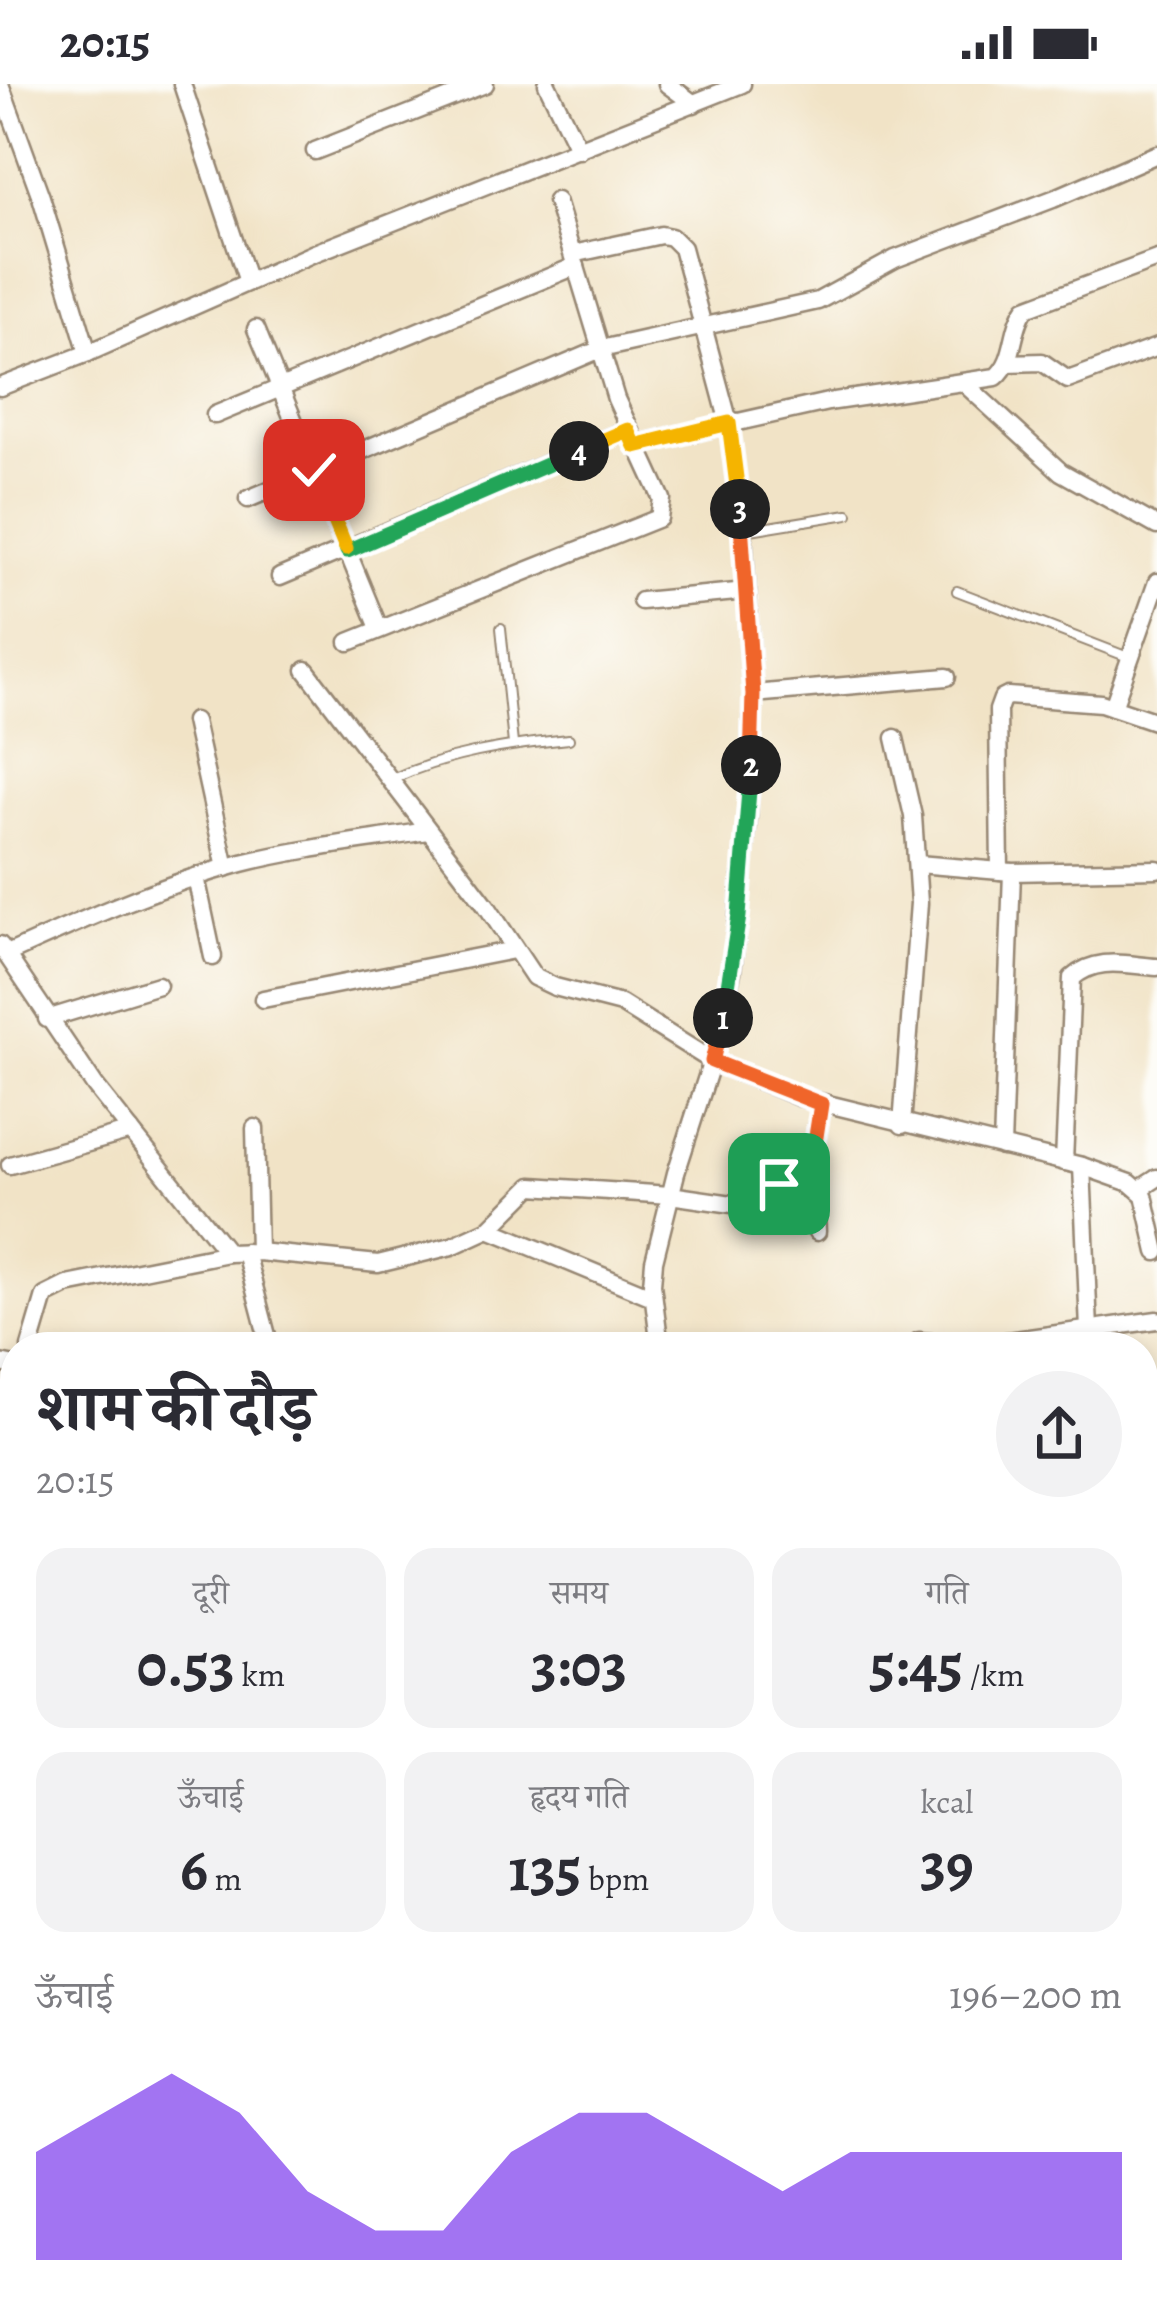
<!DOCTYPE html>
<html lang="hi">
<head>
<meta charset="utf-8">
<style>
  :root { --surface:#fff; --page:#f2f2f3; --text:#2b2b33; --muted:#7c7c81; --accent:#7c3aed }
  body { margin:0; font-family:Alegreya,"Noto Serif Devanagari",serif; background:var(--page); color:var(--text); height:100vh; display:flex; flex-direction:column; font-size:45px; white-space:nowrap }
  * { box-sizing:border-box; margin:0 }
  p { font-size:39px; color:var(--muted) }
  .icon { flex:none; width:66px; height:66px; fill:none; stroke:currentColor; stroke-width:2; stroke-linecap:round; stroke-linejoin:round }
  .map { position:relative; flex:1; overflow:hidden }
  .panel { position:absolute; left:0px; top:1248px; width:1158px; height:975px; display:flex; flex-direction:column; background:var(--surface); border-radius:48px 48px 0 0; box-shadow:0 6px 18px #0003 }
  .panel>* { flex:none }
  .pin { position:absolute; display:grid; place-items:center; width:102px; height:102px; color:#fff; margin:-51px; border-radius:24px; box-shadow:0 6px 18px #0006 }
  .km { position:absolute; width:60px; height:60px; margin:-30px; border-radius:50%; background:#222; color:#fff; font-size:33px; line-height:60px; text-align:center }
  .round { display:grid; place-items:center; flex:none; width:126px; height:126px; border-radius:63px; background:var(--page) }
  .headline { display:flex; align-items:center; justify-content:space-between; height:204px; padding:0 36px }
  h1 { font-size:66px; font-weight:700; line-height:90px }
  .figures { display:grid; grid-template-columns:repeat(3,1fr); gap:18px; height:204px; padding:12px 36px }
  .figures div { display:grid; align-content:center; border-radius:30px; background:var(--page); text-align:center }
  .figures b { font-size:60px; font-weight:700 }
  .figures small { font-size:33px; font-weight:400 }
  .figures p { font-size:33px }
  .chart { height:336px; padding:24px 36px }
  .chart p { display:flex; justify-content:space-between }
  .chart svg { width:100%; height:216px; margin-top:12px; fill:var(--accent); opacity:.7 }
  .status { display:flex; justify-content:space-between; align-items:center; height:84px; padding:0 60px; background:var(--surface); direction:ltr }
  .status svg { height:33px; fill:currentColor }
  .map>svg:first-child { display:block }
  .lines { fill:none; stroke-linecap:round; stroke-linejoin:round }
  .service-casing { stroke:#968672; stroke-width:12 }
  .minor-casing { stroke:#968672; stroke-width:21 }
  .service { stroke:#fff; stroke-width:8 }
  .minor { stroke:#fff; stroke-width:16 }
  .split-1-casing { stroke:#fff; stroke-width:24 }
  .split-2-casing { stroke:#fff; stroke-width:24 }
  .split-3-casing { stroke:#fff; stroke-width:24 }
  .split-4-casing { stroke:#fff; stroke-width:24 }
  .split-5-casing { stroke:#fff; stroke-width:24 }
  .split-6-casing { stroke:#fff; stroke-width:24 }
  .split-1 { stroke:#f0652b; stroke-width:15 }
  .split-2 { stroke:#22a559; stroke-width:15 }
  .split-3 { stroke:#f0652b; stroke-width:15 }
  .split-4 { stroke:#f5b400; stroke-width:15 }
  .split-5 { stroke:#22a559; stroke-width:15 }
  .split-6 { stroke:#f5b400; stroke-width:15 }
</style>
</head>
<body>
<div class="status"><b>20:15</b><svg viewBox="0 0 49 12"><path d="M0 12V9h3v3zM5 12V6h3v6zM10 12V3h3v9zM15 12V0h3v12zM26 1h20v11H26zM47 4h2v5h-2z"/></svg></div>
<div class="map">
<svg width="1157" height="2222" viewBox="0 0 1157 2222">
  <rect width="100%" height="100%" fill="#fdfcf7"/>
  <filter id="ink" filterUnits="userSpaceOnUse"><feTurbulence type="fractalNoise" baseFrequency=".00833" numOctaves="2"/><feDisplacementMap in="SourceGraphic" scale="24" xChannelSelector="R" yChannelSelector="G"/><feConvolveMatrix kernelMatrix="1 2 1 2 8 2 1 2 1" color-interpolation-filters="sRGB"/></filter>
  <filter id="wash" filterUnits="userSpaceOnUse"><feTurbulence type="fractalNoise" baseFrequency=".004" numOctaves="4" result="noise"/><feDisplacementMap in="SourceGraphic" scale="48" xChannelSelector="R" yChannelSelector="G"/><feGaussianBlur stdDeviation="2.7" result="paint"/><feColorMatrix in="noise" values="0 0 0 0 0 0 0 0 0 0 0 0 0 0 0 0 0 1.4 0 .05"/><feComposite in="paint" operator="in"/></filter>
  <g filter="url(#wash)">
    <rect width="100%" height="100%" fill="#f1e3c6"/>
  </g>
  <g filter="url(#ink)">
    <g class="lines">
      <g class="service-casing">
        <g id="service">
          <path d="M744 447 848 430"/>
          <path d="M957 507 1128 573"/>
          <path d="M501 544 513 660"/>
          <path d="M390 696C446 670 508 661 569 655"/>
        </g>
      </g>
      <g class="minor-casing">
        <g id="minor">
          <path d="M0 0 41 113 88 269"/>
          <path d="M182 0 248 198"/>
          <path d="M547 0 579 66"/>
          <path d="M667 0 694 20"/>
          <path d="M315 67 485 0"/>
          <path d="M573 170 661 151 671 153 682 164 729 339 743 447 753 610 748 735 732 888 712 977 676 1089 654 1177 652 1200 660 1263"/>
          <path d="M256 245 379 544"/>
          <path d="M1008 279 1042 278 1068 296 1157 263"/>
          <path d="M965 300 1061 388 1157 442"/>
          <path d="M0 303 88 269 312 170 742 0"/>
          <path d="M215 331 576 182"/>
          <path d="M635 361 828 318 996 293C1017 275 1010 246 1026 224L1157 175"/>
          <path d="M248 415 601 265 818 217 895 175 1053 115 1157 70"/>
          <path d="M280 493 629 345"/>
          <path d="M641 517 747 507"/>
          <path d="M349 558 659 434 662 415 616 315 556 117"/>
          <path d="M306 586 486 821 534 893 555 903 621 920 712 977 799 1013 1082 1082 1130 1099 1144 1111 1157 1168"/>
          <path d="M753 610 947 593"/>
          <path d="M1113 623 1157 498"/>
          <path d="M194 637 226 784"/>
          <path d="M895 654 913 732 919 819 902 1041"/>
          <path d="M918 780 1012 788 1157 785"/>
          <path d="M1000 787 998 626 1002 615 1008 612 1101 619 1157 638"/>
          <path d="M196 793 213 873"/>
          <path d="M0 861 95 1002 228 1169"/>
          <path d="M7 870C84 835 160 801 242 779 302 764 366 757 427 747"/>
          <path d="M263 915 514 866"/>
          <path d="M47 935 158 901"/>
          <path d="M255 1044 258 1168"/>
          <path d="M1002 1063 1012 788"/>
          <path d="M1064 1078 1072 894C1097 872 1126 881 1157 883"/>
          <path d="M10 1081 131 1047"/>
          <path d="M1082 1082 1089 1246"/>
          <path d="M1140 1105 1157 1094"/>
          <path d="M489 1145 653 1213"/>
          <path d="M817 1148 813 1077 821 1020"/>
          <path d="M245 1168 270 1263"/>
          <path d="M30 1263 45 1212 67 1201 228 1169 258 1168 378 1180 452 1162 489 1145 532 1102 670 1111 760 1124C780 1109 793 1078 815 1059"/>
          <path d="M911 1263 919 1257 972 1262 1157 1236"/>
          <path d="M0 1279 15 1282"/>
          <path d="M1157 1370 1146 1379 1143 1422 1157 1447"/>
          <path d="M1143 1509 1157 1507"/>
          <path d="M1143 1594 1157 1590"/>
          <path d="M0 1636 15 1642"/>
          <path d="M1143 1698 1157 1692"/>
          <path d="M0 1862 15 1863"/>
          <path d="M1143 1963 1157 1966"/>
          <path d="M1143 2101 1157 2102"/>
          <path d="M0 2107 15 2131"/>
          <path d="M0 2202 15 2198"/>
          <path d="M62 2208 70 2222"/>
          <path d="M367 2208 373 2222"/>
          <path d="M807 2208 810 2222"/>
          <path d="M460 2222 461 2208"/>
          <path d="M665 2222 667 2208"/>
        </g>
      </g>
      <use href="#service" class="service"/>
      <use href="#minor" class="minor"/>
    </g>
  </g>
  <g class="lines" filter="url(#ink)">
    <g class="split-1-casing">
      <path id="split-1" d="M723 934 712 977 821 1020 815 1059 779 1100"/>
    </g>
    <g class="split-2-casing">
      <path id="split-2" d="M723 934 739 832 751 681"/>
    </g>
    <g class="split-3-casing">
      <path id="split-3" d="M740 425 753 610 751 681"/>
    </g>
    <g class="split-4-casing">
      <path id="split-4" d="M579 367 628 346 635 362 729 339 740 425"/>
    </g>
    <g class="split-5-casing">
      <path id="split-5" d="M346 464 347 467 579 367"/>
    </g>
    <g class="split-6-casing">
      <path id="split-6" d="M314 386 346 464"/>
    </g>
    <use href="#split-1" class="split-1"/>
    <use href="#split-2" class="split-2"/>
    <use href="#split-3" class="split-3"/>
    <use href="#split-4" class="split-4"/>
    <use href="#split-5" class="split-5"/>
    <use href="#split-6" class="split-6"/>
  </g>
</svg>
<div class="pin" style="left:779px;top:1100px;background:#1e9e55"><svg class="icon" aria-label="arrive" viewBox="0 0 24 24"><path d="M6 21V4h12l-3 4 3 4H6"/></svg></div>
<div class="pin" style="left:314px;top:386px;background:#d93025"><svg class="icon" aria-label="check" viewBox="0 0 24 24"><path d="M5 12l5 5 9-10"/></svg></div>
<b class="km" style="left:723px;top:934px">1</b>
<b class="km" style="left:751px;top:681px">2</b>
<b class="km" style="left:740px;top:425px">3</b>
<b class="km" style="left:579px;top:367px">4</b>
<section class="panel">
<div class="headline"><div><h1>शाम की दौड़</h1><p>20:15</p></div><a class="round"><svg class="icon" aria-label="share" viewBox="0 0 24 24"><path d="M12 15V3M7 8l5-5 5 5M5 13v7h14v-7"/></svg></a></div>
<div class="figures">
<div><p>दूरी</p><b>0.53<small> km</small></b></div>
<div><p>समय</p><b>3:03</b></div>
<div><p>गति</p><b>5:45<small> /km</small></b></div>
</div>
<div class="figures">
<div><p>ऊँचाई</p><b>6<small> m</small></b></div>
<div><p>हृदय गति</p><b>135<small> bpm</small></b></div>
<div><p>kcal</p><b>39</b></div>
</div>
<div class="chart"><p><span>ऊँचाई</span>196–200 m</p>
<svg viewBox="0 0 160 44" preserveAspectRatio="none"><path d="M0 44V22L10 14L20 6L30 14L40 30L50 38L60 38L70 22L80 14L90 14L100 22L110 30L120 22L130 22L140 22L150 22L160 22V44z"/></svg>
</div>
</section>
</div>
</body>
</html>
